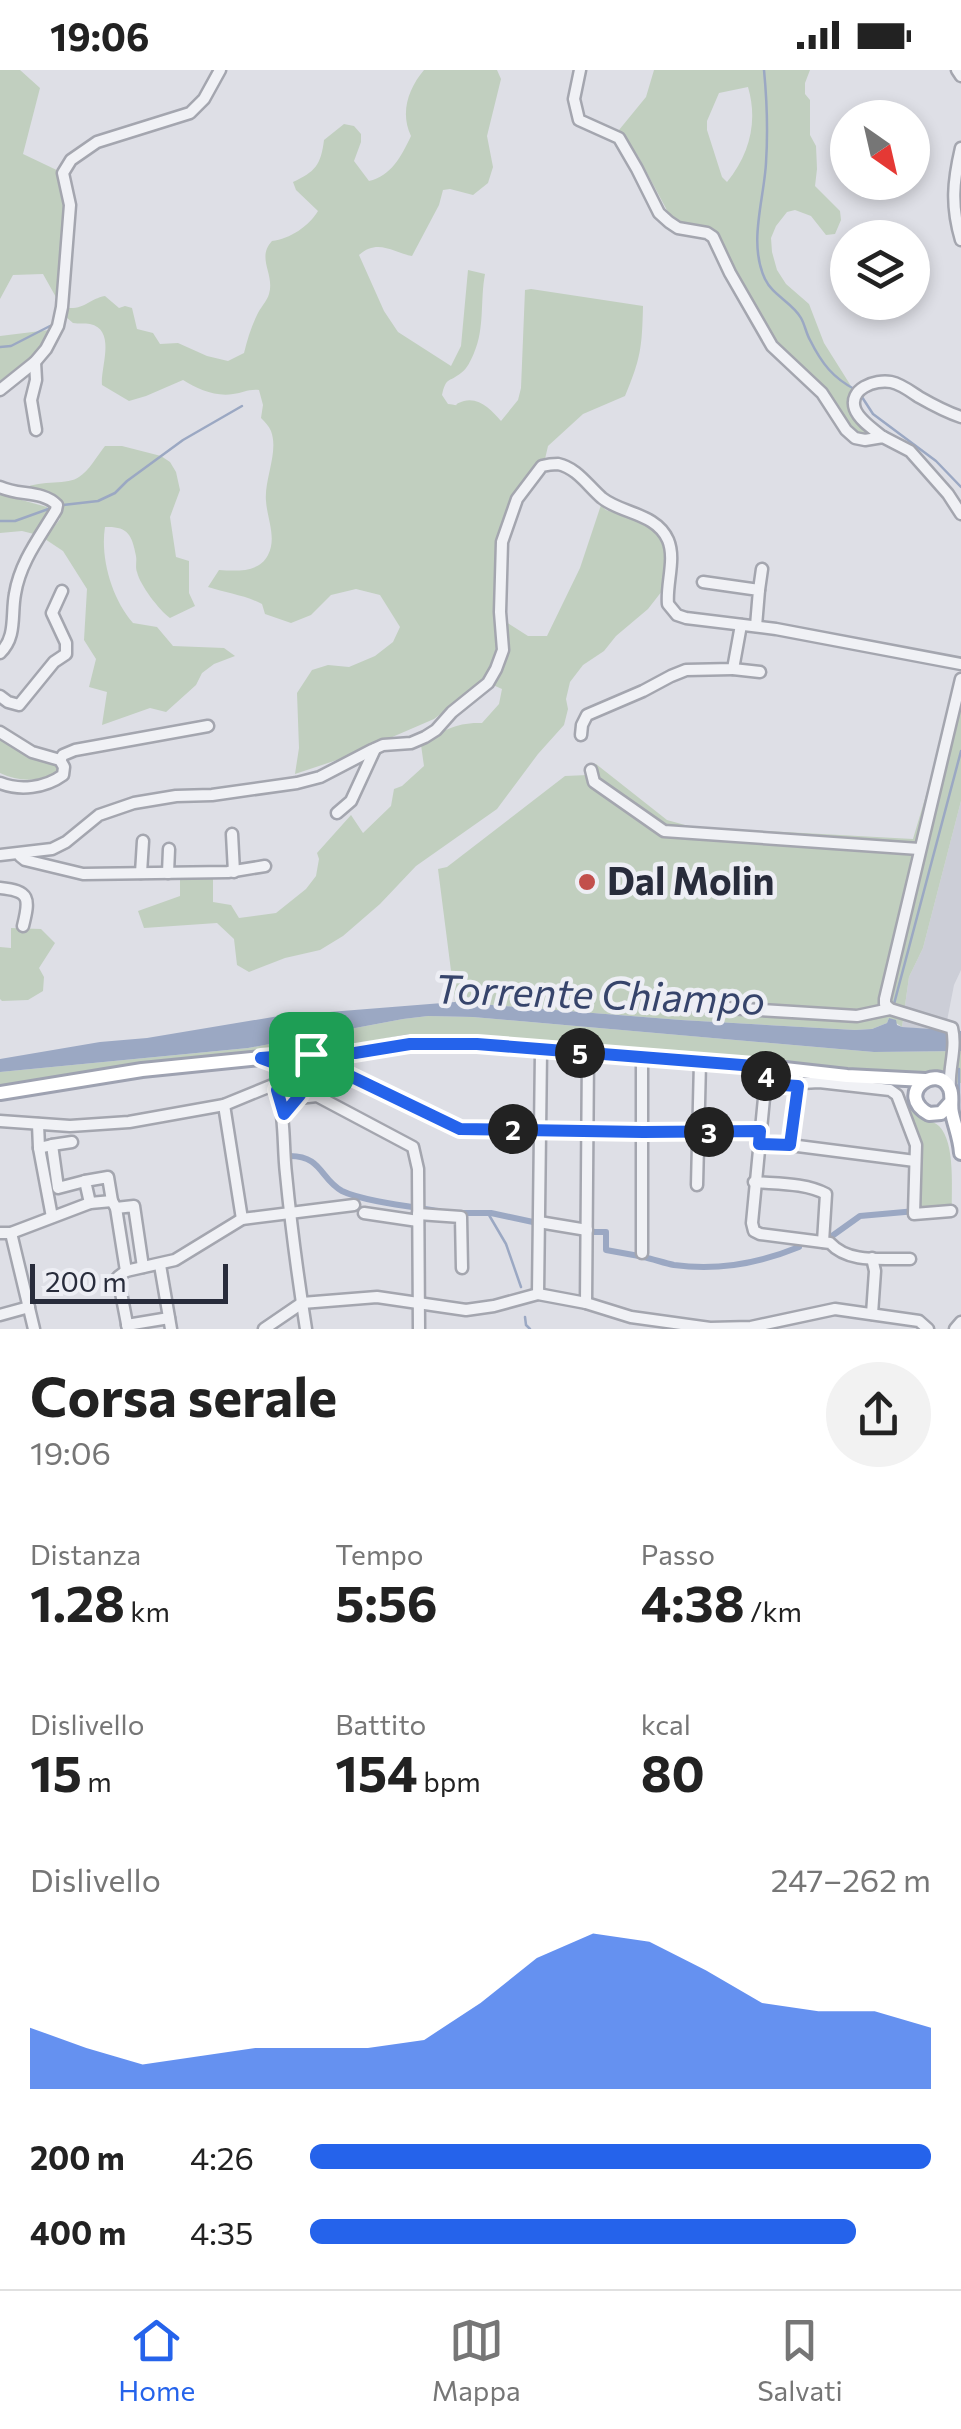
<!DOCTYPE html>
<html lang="it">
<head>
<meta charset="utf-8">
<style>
  :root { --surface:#fff; --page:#f2f2f2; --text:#222; --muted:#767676; --line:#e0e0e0; --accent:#2563eb }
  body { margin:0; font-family:Commissioner,sans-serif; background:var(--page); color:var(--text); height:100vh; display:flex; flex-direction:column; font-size:38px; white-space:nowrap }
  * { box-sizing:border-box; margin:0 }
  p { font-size:32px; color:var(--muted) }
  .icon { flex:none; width:55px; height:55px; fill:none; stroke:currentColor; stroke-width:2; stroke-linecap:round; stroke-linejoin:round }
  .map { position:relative; height:1259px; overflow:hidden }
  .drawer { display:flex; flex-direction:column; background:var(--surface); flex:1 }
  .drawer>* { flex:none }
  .needle { width:65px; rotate:146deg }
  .tools { position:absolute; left:830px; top:30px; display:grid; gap:20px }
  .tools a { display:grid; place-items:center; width:100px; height:100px; border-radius:50%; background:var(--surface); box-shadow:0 5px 15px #0003; font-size:50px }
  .scale { position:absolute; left:30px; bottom:25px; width:198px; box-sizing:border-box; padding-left:10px; border:5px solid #282c3b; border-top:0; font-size:28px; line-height:35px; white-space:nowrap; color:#282c3b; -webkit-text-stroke:8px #edeef4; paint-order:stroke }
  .pin { position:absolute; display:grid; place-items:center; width:85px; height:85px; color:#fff; margin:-42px; border-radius:20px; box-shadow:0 5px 15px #0006 }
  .km { position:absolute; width:50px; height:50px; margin:-25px; border-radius:50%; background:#222; color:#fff; font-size:28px; line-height:50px; text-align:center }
  .round { display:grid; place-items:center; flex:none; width:105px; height:105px; border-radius:52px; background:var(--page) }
  .headline { display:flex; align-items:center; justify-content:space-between; height:170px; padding:0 30px }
  h1 { font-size:55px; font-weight:700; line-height:75px }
  .figures { display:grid; grid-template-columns:repeat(3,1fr); gap:15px; height:170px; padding:10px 30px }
  .figures div { display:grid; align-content:center }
  .figures b { font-size:50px; font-weight:700 }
  .figures small { font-size:28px; font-weight:400 }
  .figures p { font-size:28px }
  .chart { height:280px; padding:20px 30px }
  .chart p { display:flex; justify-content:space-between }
  .chart svg { width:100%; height:180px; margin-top:10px; fill:var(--accent); opacity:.7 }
  ul { padding:0 30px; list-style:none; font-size:32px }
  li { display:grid; grid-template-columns:160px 120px 1fr; align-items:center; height:75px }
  li i { height:25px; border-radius:12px; background:var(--accent) }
  .status { display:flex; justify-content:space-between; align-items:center; height:70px; padding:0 50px; background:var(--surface); direction:ltr }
  .status svg { height:28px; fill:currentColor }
  .tab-bar { display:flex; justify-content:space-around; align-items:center; height:140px; border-top:2px solid var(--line); background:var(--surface); font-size:28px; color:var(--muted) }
  .tab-bar a { display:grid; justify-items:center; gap:5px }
  .tab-bar .current { color:var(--accent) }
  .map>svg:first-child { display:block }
  .built { fill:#ccced7 }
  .green { fill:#c1cfbf; fill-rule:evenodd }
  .water { fill:#9ba8c3 }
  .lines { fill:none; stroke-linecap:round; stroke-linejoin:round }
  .stream { stroke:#9ba8c3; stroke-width:2.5 }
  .canal { stroke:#9ba8c3; stroke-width:6 }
  .minor-casing { stroke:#a4a6af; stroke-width:15 }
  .major-casing { stroke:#9ea2b1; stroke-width:18 }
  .minor { stroke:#f0f1f5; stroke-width:10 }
  .major { stroke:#fff; stroke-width:12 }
  .route-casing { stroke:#fff; stroke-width:20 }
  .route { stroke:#2563eb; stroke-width:12 }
  .poi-dot { fill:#c24f4c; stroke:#edeef4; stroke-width:4 }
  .labels { text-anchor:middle; stroke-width:9; stroke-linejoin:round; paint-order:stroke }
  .poi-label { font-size:38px; font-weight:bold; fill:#282c3b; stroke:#edeef4; text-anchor:start }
  .water-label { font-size:40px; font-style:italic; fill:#36446b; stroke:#edeef4 }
</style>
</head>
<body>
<div class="status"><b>19:06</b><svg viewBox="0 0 49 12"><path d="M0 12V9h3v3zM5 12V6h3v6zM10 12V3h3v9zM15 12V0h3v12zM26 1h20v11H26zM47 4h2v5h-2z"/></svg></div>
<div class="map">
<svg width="961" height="1259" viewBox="0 0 961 1259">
  <rect width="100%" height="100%" fill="#dedfe6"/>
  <path class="built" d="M961 731V900L954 915 945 961 902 957 909 907 923 878Z"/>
  <g class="green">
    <path d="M0 0H20L40 18 23 84 65 104 66 138 57 229 43 204 13 205 0 229Z"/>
    <path d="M424 0H497L501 9 487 66 493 97 488 113 473 125 450 119 443 120 439 135 412 186C394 183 378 168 359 185L384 241 398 262 451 296 461 276 468 200 485 204C480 230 485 258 474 283 471 290 467 299 461 303 448 313 446 307 442 325L448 334C465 336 448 336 464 331 480 327 492 341 501 351L518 330 521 318 525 220 531 219 643 236C642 277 641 288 625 326L583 344 548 376 545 389 527 405 510 437 498 580 494 593 484 611 434 649 346 687 295 704 299 678 297 623 312 600 328 595 349 597 375 586 393 572 400 557 380 525 356 519 331 525 311 545 291 553 265 544 262 534C245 525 226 523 208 517L219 500C236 501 259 503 268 485 277 468 267 448 266 431 264 409 279 382 271 361 269 356 265 352 261 348L263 335 259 320C248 319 243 323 233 324 216 327 197 319 183 310L146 326 129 331 102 315C100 298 117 260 90 254 85 253 79 254 73 253L66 247 68 238C86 239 89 229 105 226L119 238 125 236 132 238 137 259 153 263 160 274 178 273 207 286 228 291 244 283C247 271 251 257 257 245 260 238 267 231 269 224 275 204 256 188 272 171 290 169 309 156 318 141L296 120 293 112C315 102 321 95 324 70L344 54 354 56 361 64V72L354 91 369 111C391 106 401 87 411 66 400 43 408 19 424 0Z"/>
    <path d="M654 0H810L805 13V24L810 30V65L816 76 817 99 815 116 840 141 841 150 835 164 826 165 811 146 795 140 787 142 776 156 771 168 772 182 777 200 786 214 809 234 824 273 856 324 854 335 883 367 857 364 771 271 719 166 714 160 685 154 670 146 638 86 619 60 646 27ZM748 17C758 51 750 84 727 112L722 107 707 60V51L719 23Z"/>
    <path d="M49 260 36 283 0 311V266Z"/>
    <path d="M105 376H122L161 386 170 392 176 402 180 420 170 447 176 487 189 491V523L195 536 170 548C159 540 140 515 137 502 135 497 137 491 136 486 132 464 127 456 105 457 100 488 112 529 133 553L157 557 173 576 224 578 235 586 214 594 202 603 196 615 166 642 150 638 102 655 107 622 89 617 96 589 84 570 87 519 63 481 45 469 60 449V437L24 418C41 410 69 415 79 407 89 401 97 386 105 376Z"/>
    <path d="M0 420 18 429 47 437 48 445 34 464 22 461 0 463Z"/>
    <path d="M601 435 606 440 647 454 667 469V521H662L648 539 616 566 604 581 583 595 570 612 566 629 568 639 564 655 538 684 497 739 416 796 380 834 343 866 320 880 285 888 249 902 237 895 234 869 217 853 144 858 138 841 180 826V808L213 807V832L231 835 239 848 276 843 306 819 316 806 319 789 317 783 351 745 363 763 391 736 394 719 402 716 424 696 421 675C442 661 456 652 482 653L499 634 502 619 493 615 506 588V552L528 566H547L580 498Z"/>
    <path d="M961 607V731L923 878 909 907 902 957 889 948 887 953 872 959 855 960 681 950 455 932 438 799 447 797 565 706 588 705 596 694 667 750 692 757 913 769Z"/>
    <path d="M0 664 53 690 62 698C42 712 22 713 0 703Z"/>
    <path d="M11 858 41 859 55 873 39 898 44 907 43 921 28 930 2 931 0 929V877L11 878Z"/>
    <path d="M428 946 473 947 874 982 961 981V1013L847 1006 409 972 335 976 0 1018V1002L248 978 403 949Z"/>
    <path d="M901 1028C906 1033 910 1041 917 1045 925 1050 932 1050 939 1056 956 1073 951 1120 952 1144L916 1145 920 1087Z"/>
  </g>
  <path class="water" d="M455 932 681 950 855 960 872 959 887 953 889 948 896 950 897 955 902 957 961 961V981L874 982 473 947 428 946 403 949 248 978 0 1002V989L100 972 147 968 279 946Z"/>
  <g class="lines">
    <g class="stream">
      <path d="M764 0C767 31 768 62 766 93 764 130 748 173 765 209 773 226 792 232 801 248 805 255 806 263 810 270 822 294 833 308 856 320"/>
      <path d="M0 277 11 276 50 256"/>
      <path d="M860 324 873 344 936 391 961 417"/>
      <path d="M63 435 98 431 115 423 127 411 183 370 242 336"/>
      <path d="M0 451H15L51 438"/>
      <path d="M894 934 961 681"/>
      <path d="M959 1042V999"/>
      <path d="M489 1145 506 1174 521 1217"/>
      <path d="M525 1247 526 1255 530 1259"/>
    </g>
    <g class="canal">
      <path d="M290 1086C322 1086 320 1109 342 1121 362 1131 414 1137 438 1141"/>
      <path d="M460 1143H491L533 1152"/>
      <path d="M591 1162H606V1180L639 1186"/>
      <path d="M832 1166 860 1146 916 1141"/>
      <path d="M643 1187C653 1189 664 1193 674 1195 716 1201 760 1193 799 1177"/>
    </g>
    <g class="minor-casing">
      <g id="minor">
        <path d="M580 0 574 29 579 50 619 68 637 99 659 143 669 152 678 158 707 163 713 167 730 203 772 276 822 323 846 360 855 368 865 370 883 367 910 381 948 424 961 444"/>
        <path d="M957 0 961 6"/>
        <path d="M961 78C953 112 951 136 961 170"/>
        <path d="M35 292 36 310 31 330 36 360"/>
        <path d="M0 320 35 292 46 279 58 256 62 237 70 135 63 103 71 90 97 72 190 43 204 29 220 0"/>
        <path d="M883 367C874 360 859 350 855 339 848 319 875 309 891 312 901 314 910 321 919 327 933 335 946 342 961 347"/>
        <path d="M0 417C19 426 42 420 57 435L56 440C40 467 20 492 15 524 11 545 17 567 0 583"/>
        <path d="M703 512 759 520 756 556"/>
        <path d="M759 520 762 499"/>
        <path d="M733 599 760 602"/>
        <path d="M0 626 8 632 19 635 54 592 66 584V573L52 543 62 521"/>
        <path d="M0 662 32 682 60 690 64 697 63 705C45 718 20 721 0 713"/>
        <path d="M581 665 582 655 587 645 643 621 671 606 686 600 733 599 741 555"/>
        <path d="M60 690 63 685 75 680 208 656"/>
        <path d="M591 700 594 712 664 761 919 779"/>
        <path d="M337 743 351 731 375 679"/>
        <path d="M232 764 234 802"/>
        <path d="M0 785 52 779 66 772 99 745 134 733 176 726 212 725 297 713 320 707 372 680 383 675 411 673 425 667 436 660 452 642 488 613 496 599 503 580 500 542 502 472 517 429 542 396C546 395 554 394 558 394 577 398 588 416 602 428 622 444 656 443 668 470 676 489 666 514 668 534L677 545 686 548 776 559 961 594"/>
        <path d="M20 786 25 790 83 804 228 802 265 796"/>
        <path d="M141 803 143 771"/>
        <path d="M168 803 169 779"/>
        <path d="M0 818C30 821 30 828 23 856"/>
        <path d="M657 936 663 934 857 946 890 939 952 958C957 979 948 999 950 1019"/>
        <path d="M890 939 885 934V929L961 609"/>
        <path d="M262 989 280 995 284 1002 282 1011"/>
        <path d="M767 997 752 1153 754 1161 760 1164 830 1173C849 1194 883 1188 910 1189"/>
        <path d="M293 1009 310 996 336 995 350 1006 460 1059 643 1062 761 1061"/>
        <path d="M766 1014 798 1016"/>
        <path d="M279 1027C285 1052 283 1079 286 1104 291 1156 298 1208 306 1259"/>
        <path d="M298 1028 317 1026 413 1077 418 1099 419 1259"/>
        <path d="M224 1035 242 1149"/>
        <path d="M0 1051 70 1056 129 1052 224 1035 290 1008 300 1015 301 1022 298 1028 288 1032 282 1029 277 1020 279 1013"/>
        <path d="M38 1054 39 1078 52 1147"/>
        <path d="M759 1074 790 1075 915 1091"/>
        <path d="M52 1075 72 1072"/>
        <path d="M790 1075 796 1018 802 1013 819 1012 890 1020 897 1025 916 1075 914 1144 951 1141"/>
        <path d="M39 1078 52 1075 58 1118 85 1111"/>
        <path d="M754 1112C778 1114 806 1113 826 1124L823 1172"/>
        <path d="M697 1115 700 992"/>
        <path d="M90 1133 85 1111 108 1107 112 1131 116 1138 126 1201 175 1190 242 1149 354 1135"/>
        <path d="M116 1138 134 1136 143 1197"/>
        <path d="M364 1143 418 1151"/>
        <path d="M418 1144 461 1147 462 1198"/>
        <path d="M539 1152 587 1160"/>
        <path d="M0 1163H11L90 1133 112 1131"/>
        <path d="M11 1163 34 1259"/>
        <path d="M642 1183V988"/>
        <path d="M160 1195 171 1259"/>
        <path d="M126 1201 118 1207 128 1259"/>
        <path d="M538 1224 541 981"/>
        <path d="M586 1233 588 984"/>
        <path d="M872 1244 875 1201 872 1188"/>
        <path d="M0 1245 29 1237"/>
        <path d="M127 1255 169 1248"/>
        <path d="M264 1259 302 1233 377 1227 466 1240 494 1236 538 1224 586 1233 631 1247 710 1258 751 1257 835 1239 919 1251 928 1259"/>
        <path d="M955 1259 961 1252"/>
      </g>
    </g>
    <g class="major-casing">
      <g id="major">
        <path d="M0 1023 142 1000 311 983H355L409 973 477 974 767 997 847 1006 925 1010"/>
        <path d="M950 1033 941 1043 929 1044C893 1024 938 991 950 1019 953 1027 950 1035 952 1043 955 1057 960 1068 961 1083"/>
      </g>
    </g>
    <use href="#minor" class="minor"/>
    <use href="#major" class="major"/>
  </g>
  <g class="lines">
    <g class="route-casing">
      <path id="route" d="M410 974H477L767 997 766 1014 798 1016 790 1075 759 1074 760 1061 643 1062 460 1059 348 1005 345 1006 334 998 306 1004 300 1015V1025L284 1044 277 1020 282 1010 284 1002 280 995 261 988 311 984 355 983Z"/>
    </g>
    <use href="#route" class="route"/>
  </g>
  <circle class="poi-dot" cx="587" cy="812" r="10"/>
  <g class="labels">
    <g class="poi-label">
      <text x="607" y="825">Dal Molin</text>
    </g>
    <g class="water-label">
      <text transform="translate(600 925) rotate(2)" y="14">Torrente Chiampo</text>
    </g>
  </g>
</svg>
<div class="tools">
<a><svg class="needle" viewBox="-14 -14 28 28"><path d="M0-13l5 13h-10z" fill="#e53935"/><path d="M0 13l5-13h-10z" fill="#767676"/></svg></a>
<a><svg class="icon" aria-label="layers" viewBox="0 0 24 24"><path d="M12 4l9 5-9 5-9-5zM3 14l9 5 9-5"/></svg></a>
</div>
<div class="scale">200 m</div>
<div class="pin" style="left:311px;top:984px;background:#1e9e55"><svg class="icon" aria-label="arrive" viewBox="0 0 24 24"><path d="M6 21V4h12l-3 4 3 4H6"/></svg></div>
<b class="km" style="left:513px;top:1059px">2</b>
<b class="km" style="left:709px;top:1062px">3</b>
<b class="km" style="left:766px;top:1006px">4</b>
<b class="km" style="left:580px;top:983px">5</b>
</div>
<section class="drawer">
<div class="headline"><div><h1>Corsa serale</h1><p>19:06</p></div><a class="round"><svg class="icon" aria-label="share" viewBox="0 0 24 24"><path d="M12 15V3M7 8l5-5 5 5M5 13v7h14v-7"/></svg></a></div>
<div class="figures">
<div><p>Distanza</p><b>1.28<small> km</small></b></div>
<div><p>Tempo</p><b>5:56</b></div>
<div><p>Passo</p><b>4:38<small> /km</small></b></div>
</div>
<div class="figures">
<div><p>Dislivello</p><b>15<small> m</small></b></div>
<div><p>Battito</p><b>154<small> bpm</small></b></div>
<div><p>kcal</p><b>80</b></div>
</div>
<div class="chart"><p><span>Dislivello</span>247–262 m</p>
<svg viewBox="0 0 160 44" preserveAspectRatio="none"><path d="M0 44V29L10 34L20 38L30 36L40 34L50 34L60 34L70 32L80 23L90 12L100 6L110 8L120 15L130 23L140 25L150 25L160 29V44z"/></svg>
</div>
<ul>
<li><b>200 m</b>4:26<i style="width:100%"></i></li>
<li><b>400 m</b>4:35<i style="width:88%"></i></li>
</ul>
</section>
<nav class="tab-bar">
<a class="current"><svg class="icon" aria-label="home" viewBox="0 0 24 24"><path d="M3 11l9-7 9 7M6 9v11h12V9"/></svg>Home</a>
<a><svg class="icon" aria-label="map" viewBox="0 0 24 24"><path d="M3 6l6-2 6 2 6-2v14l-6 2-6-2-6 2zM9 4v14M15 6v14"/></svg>Mappa</a>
<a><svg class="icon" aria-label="saved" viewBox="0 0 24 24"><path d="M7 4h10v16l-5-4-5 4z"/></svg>Salvati</a>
</nav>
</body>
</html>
